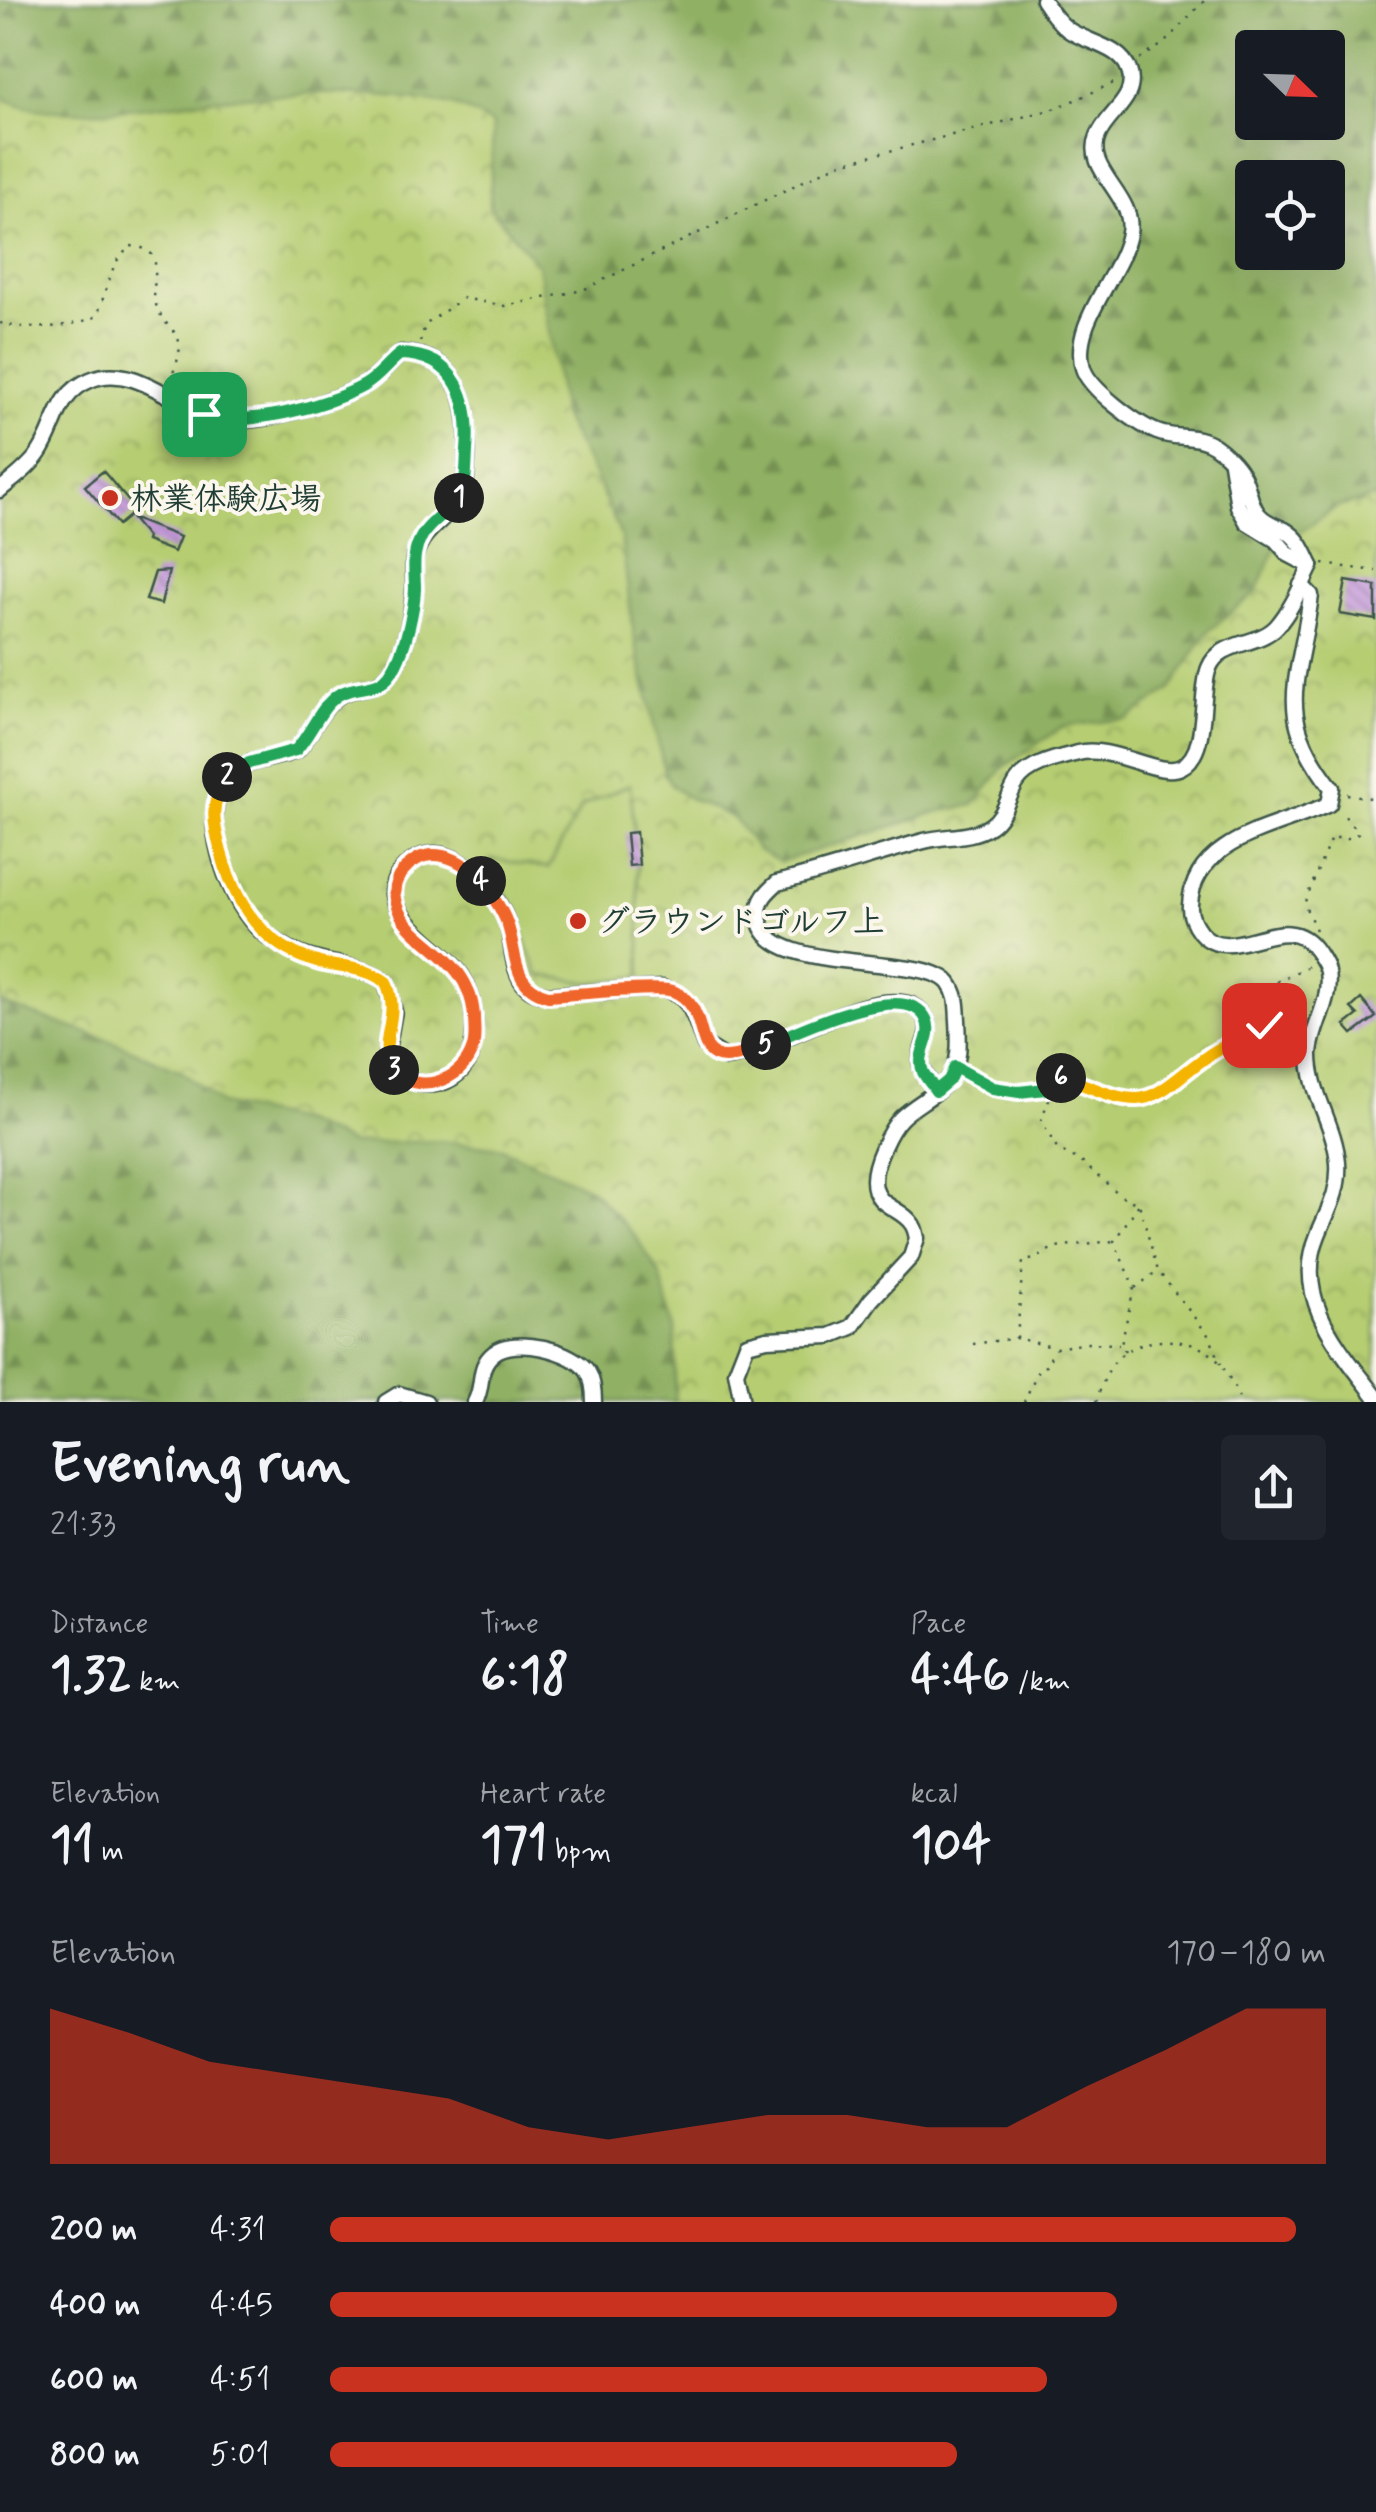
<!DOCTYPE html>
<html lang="en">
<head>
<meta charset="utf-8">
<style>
  :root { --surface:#171b24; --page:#20242c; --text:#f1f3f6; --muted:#9ea1a6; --accent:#c8321e }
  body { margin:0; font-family:Mynerve,"Klee One",sans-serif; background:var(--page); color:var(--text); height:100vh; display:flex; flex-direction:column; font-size:38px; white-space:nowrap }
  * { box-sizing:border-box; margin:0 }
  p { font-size:32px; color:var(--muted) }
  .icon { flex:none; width:55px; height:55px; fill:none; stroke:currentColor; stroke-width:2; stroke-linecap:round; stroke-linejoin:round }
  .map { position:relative; height:1402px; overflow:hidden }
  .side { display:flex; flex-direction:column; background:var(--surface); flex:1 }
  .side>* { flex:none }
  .needle { width:65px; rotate:113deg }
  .tools { position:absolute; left:1235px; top:30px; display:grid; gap:20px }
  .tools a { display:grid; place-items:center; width:110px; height:110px; border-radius:10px; background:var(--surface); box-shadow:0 10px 40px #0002; font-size:50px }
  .pin { position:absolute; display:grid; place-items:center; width:85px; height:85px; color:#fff; margin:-42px; border-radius:20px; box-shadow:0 5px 15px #0006 }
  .km { position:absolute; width:50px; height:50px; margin:-25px; border-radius:50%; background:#222; color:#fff; font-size:28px; line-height:50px; text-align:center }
  .round { display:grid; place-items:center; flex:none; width:105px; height:105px; border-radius:10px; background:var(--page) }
  .headline { display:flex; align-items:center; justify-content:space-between; height:170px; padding:0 50px }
  h1 { font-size:55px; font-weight:700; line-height:75px }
  .metrics { display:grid; grid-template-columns:repeat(3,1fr); gap:15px; height:170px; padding:10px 50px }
  .metrics div { display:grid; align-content:center }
  .metrics b { font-size:50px; font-weight:700 }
  .metrics small { font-size:28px; font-weight:400 }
  .metrics p { font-size:28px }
  .chart { height:280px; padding:20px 50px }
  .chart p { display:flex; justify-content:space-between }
  .chart svg { width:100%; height:180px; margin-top:10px; fill:var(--accent); opacity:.7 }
  ul { padding:0 50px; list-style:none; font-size:32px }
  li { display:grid; grid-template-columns:160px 120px 1fr; align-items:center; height:75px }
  li i { height:25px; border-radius:12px; background:var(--accent) }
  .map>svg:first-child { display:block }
  .forest { fill:url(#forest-firs); stroke:#58764c; stroke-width:2.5; fill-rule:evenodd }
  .park { fill:url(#park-crowns); stroke:#6a8553; stroke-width:2.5 }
  .pitch { fill:#b6cd72; stroke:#6a8553; stroke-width:2.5 }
  .building { fill:url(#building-back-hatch) }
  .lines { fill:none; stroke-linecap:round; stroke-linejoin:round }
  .minor-casing { stroke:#3e5549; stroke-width:19 }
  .path { stroke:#3e5549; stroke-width:2.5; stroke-dasharray:2.5 8; stroke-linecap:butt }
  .minor { stroke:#fff; stroke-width:14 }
  .split-1-casing { stroke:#fff; stroke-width:20 }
  .split-2-casing { stroke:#fff; stroke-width:20 }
  .split-3-casing { stroke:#fff; stroke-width:20 }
  .split-4-casing { stroke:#fff; stroke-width:20 }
  .split-5-casing { stroke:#fff; stroke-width:20 }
  .split-6-casing { stroke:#fff; stroke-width:20 }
  .split-7-casing { stroke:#fff; stroke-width:20 }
  .split-1 { stroke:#22a559; stroke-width:12 }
  .split-2 { stroke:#22a559; stroke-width:12 }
  .split-3 { stroke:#f5b400; stroke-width:12 }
  .split-4 { stroke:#f0652b; stroke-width:12 }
  .split-5 { stroke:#f0652b; stroke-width:12 }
  .split-6 { stroke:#22a559; stroke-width:12 }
  .split-7 { stroke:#f5b400; stroke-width:12 }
  .poi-dot { fill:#c8321e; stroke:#fbf7ec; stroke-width:4 }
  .labels { text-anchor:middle; stroke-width:8; stroke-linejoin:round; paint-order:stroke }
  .poi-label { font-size:32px; font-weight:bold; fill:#1f3d34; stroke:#fbf7ec; text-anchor:start }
</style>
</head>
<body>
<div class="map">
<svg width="1376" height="1402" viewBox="0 0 1376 1402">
  <defs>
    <pattern id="forest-firs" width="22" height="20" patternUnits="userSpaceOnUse" patternTransform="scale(2.5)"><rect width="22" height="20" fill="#90b064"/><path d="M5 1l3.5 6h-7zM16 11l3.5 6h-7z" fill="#759053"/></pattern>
    <pattern id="park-crowns" width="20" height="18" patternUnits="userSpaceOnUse" patternTransform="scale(2.5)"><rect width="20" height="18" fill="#b6cd72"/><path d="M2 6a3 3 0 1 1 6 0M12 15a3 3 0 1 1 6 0" fill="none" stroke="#93a85e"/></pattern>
    <pattern id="building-back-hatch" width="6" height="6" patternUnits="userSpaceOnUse" patternTransform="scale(2.5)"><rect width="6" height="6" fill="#c49ada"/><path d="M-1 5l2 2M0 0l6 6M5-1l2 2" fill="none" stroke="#9f7fb2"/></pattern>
  </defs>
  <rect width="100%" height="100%" fill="#fbf7ec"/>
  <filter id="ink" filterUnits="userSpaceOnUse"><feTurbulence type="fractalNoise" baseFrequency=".01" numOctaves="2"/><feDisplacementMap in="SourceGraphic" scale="20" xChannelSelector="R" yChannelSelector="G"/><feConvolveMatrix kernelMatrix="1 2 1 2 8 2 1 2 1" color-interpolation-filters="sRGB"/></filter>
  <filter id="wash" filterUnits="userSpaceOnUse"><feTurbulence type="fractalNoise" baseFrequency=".0048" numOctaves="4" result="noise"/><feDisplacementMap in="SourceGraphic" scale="40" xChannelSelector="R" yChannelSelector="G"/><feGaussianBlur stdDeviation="2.25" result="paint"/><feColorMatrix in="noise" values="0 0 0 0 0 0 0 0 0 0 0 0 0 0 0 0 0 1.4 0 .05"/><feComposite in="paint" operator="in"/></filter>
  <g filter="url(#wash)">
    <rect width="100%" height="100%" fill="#f1e0c3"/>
    <path class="forest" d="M0 0H1376V693L764 1402H0ZM1252 48H1328V122H1252ZM1252 178H1328V252H1252Z"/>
    <path class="park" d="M0 94C34 129 175 102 224 98 291 93 386 90 452 105 466 108 480 118 493 124L490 207 538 265 563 417 595 476 621 536 634 636 665 774 672 786 687 797 734 818 758 850 780 862 940 811 973 805 1004 767 1063 726 1127 719 1171 689 1208 631 1257 591 1275 549 1337 507 1376 497V1402H675V1329L660 1275 636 1237 591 1189 502 1148 441 1141 352 1144 302 1122 221 1104 181 1071 113 1042 0 1003Z"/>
    <path class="pitch" d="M630 784 637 858 641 976 593 983 539 975 491 859 548 868 582 806Z"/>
    <g id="blocks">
      <g class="building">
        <path d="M103 471 136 510 118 525 85 486Z"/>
        <path d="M131 518 180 537 174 552 146 541 147 537Z"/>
        <path d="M169 571 161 604 146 600 155 572Z"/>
        <path d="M1346 581 1376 586V620L1340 614Z"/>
        <path d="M636 832 639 865 629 866 626 833Z"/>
        <path d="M1361 999 1376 1017 1353 1034 1345 1025 1358 1015 1351 1008Z"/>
      </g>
    </g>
  </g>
  <g filter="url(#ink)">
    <use href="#blocks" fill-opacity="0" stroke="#3e5549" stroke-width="2.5"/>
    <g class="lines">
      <g class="minor-casing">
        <g id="minor">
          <path d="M1043 0C1050 11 1057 21 1067 29 1086 43 1121 46 1129 70 1139 99 1107 113 1098 136 1083 170 1136 196 1129 233 1122 275 1070 322 1083 368 1089 389 1137 424 1157 432 1177 440 1196 433 1215 446 1224 452 1236 464 1241 473 1250 486 1248 502 1259 515 1267 524 1275 525 1285 530 1300 539 1304 551 1311 566"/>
          <path d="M1231 463 1238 506 1247 522 1276 540 1288 554 1311 566"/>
          <path d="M0 490C13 479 29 468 39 453 57 426 56 394 90 380 134 361 176 408 218 419 251 427 337 402 366 384 379 376 389 363 401 353 463 356 470 408 467 459 466 471 467 485 461 496 448 520 423 527 415 555 411 567 416 580 414 592 412 617 405 652 391 672 376 693 356 684 338 696 320 708 311 734 297 750 274 761 245 757 227 778 197 813 227 896 256 926 266 937 280 944 293 951 324 967 359 962 386 982L394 1011 386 1056C401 1088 445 1096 466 1064 474 1050 475 1035 474 1019 473 1001 469 985 457 970 436 941 359 903 410 863 450 832 495 889 507 922 513 940 511 964 522 981 528 990 537 993 548 995L662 988C694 997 694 1018 705 1045L726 1058C766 1056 889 973 922 1013 937 1031 918 1046 921 1065 923 1074 931 1083 936 1091"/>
          <path d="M1301 585 1311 595C1301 680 1271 711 1332 788L1329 804C1282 827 1193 837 1190 905 1189 915 1194 924 1200 932 1232 970 1286 903 1317 952 1321 958 1326 965 1327 972 1332 1001 1312 1025 1310 1053 1309 1092 1335 1124 1338 1163 1340 1191 1328 1210 1318 1235 1292 1299 1340 1349 1376 1397"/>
          <path d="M386 1402 399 1394 426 1402"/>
          <path d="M475 1402C485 1385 476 1367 494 1353 514 1336 574 1350 588 1372 593 1380 594 1392 594 1402"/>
          <path d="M742 1402 736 1372 747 1344 767 1339 830 1336 852 1327 871 1300 911 1257 917 1238C916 1234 915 1228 912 1224 900 1206 874 1208 874 1180 874 1163 889 1130 901 1118 915 1104 936 1096 949 1079 961 1062 959 1040 958 1020 957 1006 958 995 949 983 924 951 759 978 759 914 759 899 767 892 777 883 827 871 875 854 924 841 946 835 970 839 990 826 1006 815 1007 797 1017 782 1029 764 1059 758 1078 753 1111 744 1159 778 1181 767 1210 753 1199 692 1209 668 1220 640 1258 647 1277 626 1292 609 1301 586 1311 566"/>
        </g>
      </g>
      <g class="path">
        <path d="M1140 59 1163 44 1205 0"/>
        <path d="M0 323C27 331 71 328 97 316L115 263 130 246C169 248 150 278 155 301 164 338 195 324 170 380"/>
        <path d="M420 342 425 325 463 298 505 306 583 290 838 164 1054 109 1116 82"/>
        <path d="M1323 564 1376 571"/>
        <path d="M1347 794 1376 799"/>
        <path d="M1316 930 1304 904 1331 838H1350L1358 833 1341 811"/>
        <path d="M965 1073 993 1088 1019 1093 1054 1088 1061 1078C1087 1083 1109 1099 1137 1099 1172 1099 1205 1037 1260 1037L1264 1025 1259 1005 1267 990 1278 981 1310 965"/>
        <path d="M1053 1089 1041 1120 1057 1149 1079 1160 1124 1198 1139 1204 1158 1271 1209 1336 1221 1363"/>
        <path d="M1135 1288 1156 1272"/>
        <path d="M1017 1338 1023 1261 1036 1259 1054 1247 1114 1241"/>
        <path d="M973 1344 1017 1338 1056 1348 1088 1343 1119 1344"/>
        <path d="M1125 1351 1121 1344 1134 1288 1114 1241 1139 1204"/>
        <path d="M1024 1402 1039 1368 1046 1366 1055 1349"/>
        <path d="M1096 1402C1101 1387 1106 1371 1117 1359 1138 1336 1188 1335 1212 1355 1226 1367 1233 1386 1241 1402"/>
      </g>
      <use href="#minor" class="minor"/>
    </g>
  </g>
  <g class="lines" filter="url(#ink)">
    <g class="split-1-casing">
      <path id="split-1" d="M204 414C243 429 328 406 365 385 379 377 388 363 400 354 458 355 471 402 467 451 466 468 467 483 459 498"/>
    </g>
    <g class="split-2-casing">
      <path id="split-2" d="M227 777 249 763 296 750C311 734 320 707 338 695 362 681 380 696 396 664 406 644 414 611 415 589 415 570 411 554 422 536 430 521 449 512 459 498"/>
    </g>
    <g class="split-3-casing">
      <path id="split-3" d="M227 777C209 803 213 823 221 852 235 904 263 948 320 963 345 969 364 966 386 982 403 1020 374 1041 394 1070"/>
    </g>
    <g class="split-4-casing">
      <path id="split-4" d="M394 1070C405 1082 421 1086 436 1082 455 1077 467 1066 473 1047 476 1037 474 1027 474 1016 469 950 403 945 395 899 393 888 396 879 403 871 427 842 461 857 481 881"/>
    </g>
    <g class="split-5-casing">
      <path id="split-5" d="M481 881C491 894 501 907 507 923 518 953 510 986 548 996 571 995 658 985 673 991 722 1011 676 1086 766 1045"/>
    </g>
    <g class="split-6-casing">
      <path id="split-6" d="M766 1045C795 1032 907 978 926 1019 935 1037 915 1053 923 1072 926 1078 932 1085 936 1091L949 1080 955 1067 993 1088 1019 1092 1054 1088 1061 1078"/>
    </g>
    <g class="split-7-casing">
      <path id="split-7" d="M1061 1078C1087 1083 1110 1099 1137 1099 1172 1099 1205 1038 1260 1037L1264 1025"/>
    </g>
    <use href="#split-1" class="split-1"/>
    <use href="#split-2" class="split-2"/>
    <use href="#split-3" class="split-3"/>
    <use href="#split-4" class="split-4"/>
    <use href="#split-5" class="split-5"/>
    <use href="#split-6" class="split-6"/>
    <use href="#split-7" class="split-7"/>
  </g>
  <g class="poi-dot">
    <circle cx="110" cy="498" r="10"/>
    <circle cx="578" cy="921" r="10"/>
  </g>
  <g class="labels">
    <g class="poi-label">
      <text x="130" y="509">林業体験広場</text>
      <text x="598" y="932">グラウンドゴルフ上</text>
    </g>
  </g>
</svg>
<div class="tools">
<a><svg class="needle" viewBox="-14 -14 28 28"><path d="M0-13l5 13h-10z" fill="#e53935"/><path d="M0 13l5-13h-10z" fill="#9ea1a6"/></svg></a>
<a><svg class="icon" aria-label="locate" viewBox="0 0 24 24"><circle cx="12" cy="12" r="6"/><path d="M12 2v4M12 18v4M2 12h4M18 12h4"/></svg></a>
</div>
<div class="pin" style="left:204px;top:414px;background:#1e9e55"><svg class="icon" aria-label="arrive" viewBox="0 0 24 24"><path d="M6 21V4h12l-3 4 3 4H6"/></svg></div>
<div class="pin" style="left:1264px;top:1025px;background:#d93025"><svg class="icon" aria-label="check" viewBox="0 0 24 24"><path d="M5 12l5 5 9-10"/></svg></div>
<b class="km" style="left:459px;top:498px">1</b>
<b class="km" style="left:227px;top:777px">2</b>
<b class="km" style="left:394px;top:1070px">3</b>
<b class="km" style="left:481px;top:881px">4</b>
<b class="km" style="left:766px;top:1045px">5</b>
<b class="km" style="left:1061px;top:1078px">6</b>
</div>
<section class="side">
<div class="headline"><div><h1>Evening run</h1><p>21:33</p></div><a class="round"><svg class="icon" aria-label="share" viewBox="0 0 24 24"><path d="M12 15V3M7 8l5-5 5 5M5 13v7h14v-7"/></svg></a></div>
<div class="metrics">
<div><p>Distance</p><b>1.32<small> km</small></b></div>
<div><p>Time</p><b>6:18</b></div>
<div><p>Pace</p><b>4:46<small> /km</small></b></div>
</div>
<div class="metrics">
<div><p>Elevation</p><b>11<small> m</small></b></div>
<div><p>Heart rate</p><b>171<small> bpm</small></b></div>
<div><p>kcal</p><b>104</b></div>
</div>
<div class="chart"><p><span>Elevation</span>170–180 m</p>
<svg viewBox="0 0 160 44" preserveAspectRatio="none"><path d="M0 44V6L10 12L20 19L30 22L40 25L50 28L60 35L70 38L80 35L90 32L100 32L110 35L120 35L130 25L140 16L150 6L160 6V44z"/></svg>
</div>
<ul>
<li><b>200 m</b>4:31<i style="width:97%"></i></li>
<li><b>400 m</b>4:45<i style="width:79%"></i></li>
<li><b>600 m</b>4:51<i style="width:72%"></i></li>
<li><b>800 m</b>5:01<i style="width:63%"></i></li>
</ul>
</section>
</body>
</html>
